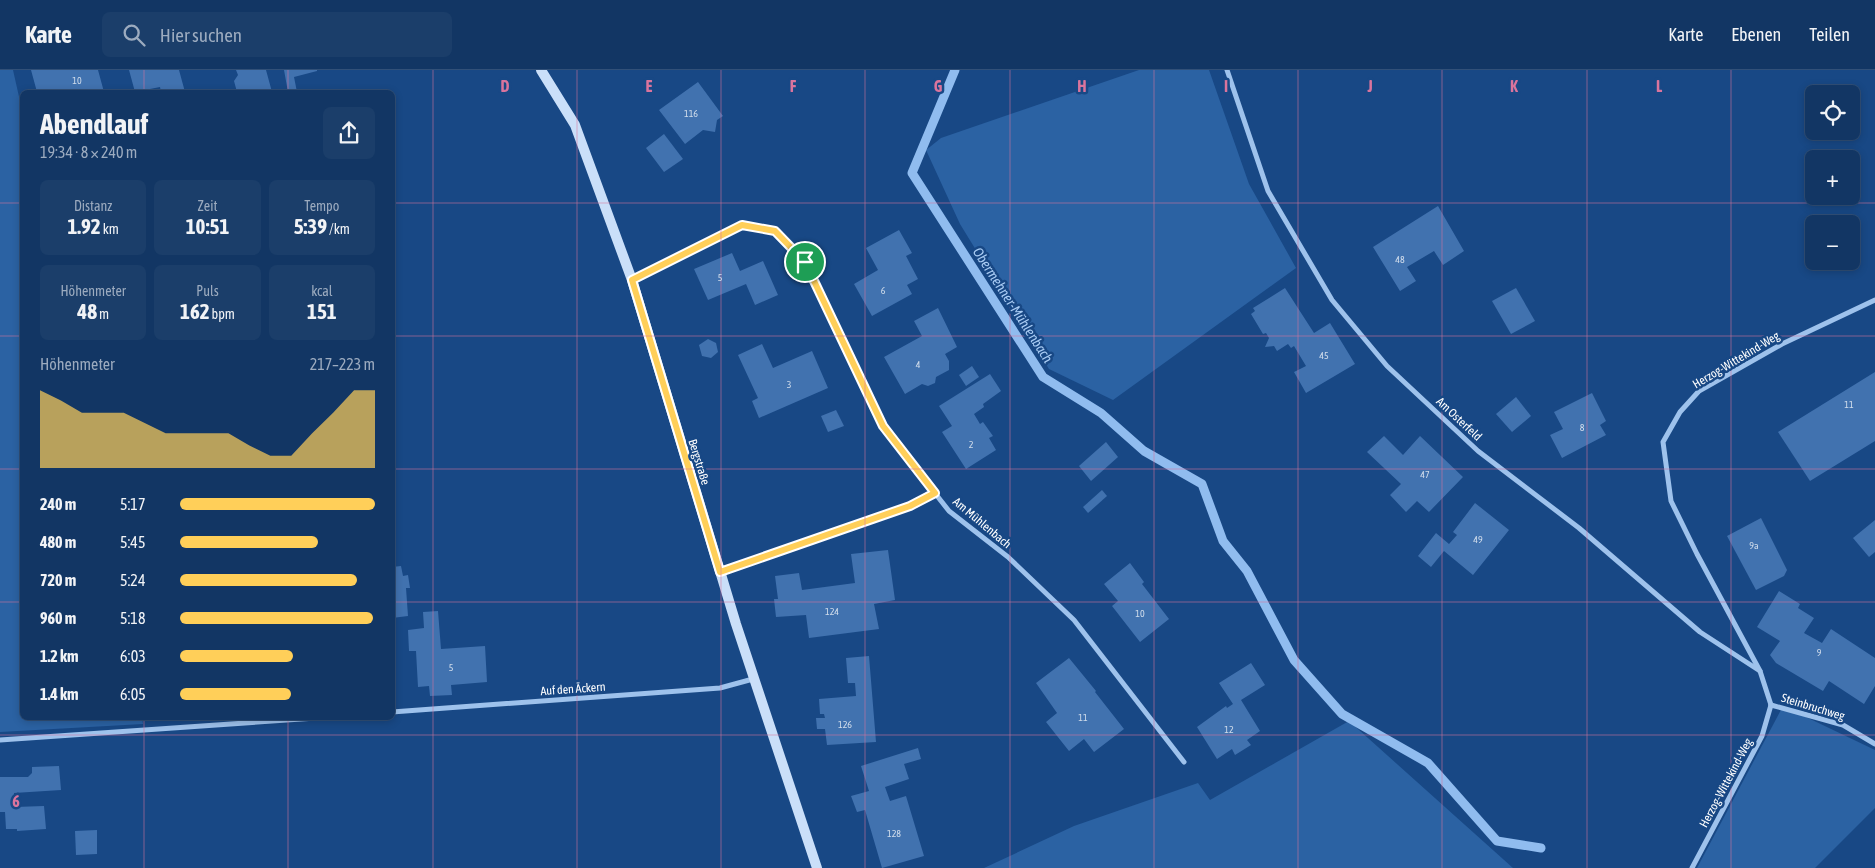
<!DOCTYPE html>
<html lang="de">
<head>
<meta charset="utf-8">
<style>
  :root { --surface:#123664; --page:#1b3e6a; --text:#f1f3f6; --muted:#9cabbf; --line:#315078; --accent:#ffcf59 }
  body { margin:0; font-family:"Asap Condensed",sans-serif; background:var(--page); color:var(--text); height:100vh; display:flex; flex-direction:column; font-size:19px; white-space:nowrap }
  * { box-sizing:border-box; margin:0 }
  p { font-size:16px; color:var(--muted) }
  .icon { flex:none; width:28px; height:28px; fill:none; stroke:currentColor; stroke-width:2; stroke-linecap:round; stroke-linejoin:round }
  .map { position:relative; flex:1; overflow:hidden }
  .drawer { position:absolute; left:20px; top:20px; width:375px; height:630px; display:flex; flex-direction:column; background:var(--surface); border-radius:8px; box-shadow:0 2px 8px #0003,0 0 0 1px var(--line) }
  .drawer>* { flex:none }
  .fabs { position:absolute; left:1805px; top:15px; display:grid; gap:10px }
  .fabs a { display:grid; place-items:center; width:55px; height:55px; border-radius:8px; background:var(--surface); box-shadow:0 2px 8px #0003,0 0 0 1px var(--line); font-size:25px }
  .pin { position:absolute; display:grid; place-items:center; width:42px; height:42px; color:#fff; margin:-21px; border:2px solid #fff; border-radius:50%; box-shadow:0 1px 5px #0007 }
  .round { display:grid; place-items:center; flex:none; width:52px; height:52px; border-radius:8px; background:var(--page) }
  .headline { display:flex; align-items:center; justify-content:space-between; height:85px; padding:0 20px }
  h1 { font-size:28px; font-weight:700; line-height:38px }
  .metrics { display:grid; grid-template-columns:repeat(3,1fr); gap:8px; height:85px; padding:5px 20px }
  .metrics div { display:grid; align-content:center; border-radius:8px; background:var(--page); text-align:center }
  .metrics b { font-size:21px; font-weight:700 }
  .metrics small { font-size:14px; font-weight:400 }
  .metrics p { font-size:14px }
  .chart { height:140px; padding:10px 20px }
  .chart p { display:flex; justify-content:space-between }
  .chart svg { width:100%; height:90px; margin-top:5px; fill:var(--accent); opacity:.7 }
  ul { padding:0 20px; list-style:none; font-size:16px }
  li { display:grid; grid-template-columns:80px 60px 1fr; align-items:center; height:38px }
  li i { height:12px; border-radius:6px; background:var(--accent) }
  header { display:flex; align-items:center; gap:30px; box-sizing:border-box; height:70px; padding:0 25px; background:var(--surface); border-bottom:1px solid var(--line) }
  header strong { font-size:24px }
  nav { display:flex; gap:28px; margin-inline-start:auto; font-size:18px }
  .search { width:350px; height:45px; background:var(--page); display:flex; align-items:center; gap:12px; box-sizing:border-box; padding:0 18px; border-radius:8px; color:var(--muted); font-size:19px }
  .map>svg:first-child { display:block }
  .green { fill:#2b62a3 }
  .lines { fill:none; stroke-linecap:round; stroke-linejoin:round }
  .stream { stroke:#90bcef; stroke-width:9 }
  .building { fill:#4172af }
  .lane { stroke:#9ec2ec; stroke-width:4 }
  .street { stroke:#9ec2ec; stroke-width:5 }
  .secondary { stroke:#cadff9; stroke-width:10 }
  .route-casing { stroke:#fff; stroke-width:10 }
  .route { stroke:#ffcf59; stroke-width:6 }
  .grid { fill:none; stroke:#da749d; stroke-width:1; stroke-opacity:0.55 }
  .labels { text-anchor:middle; stroke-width:5; stroke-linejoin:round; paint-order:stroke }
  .number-label { font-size:10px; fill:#d0dceb }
  .street-label { font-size:12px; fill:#fff; stroke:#184885 }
  .water-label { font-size:14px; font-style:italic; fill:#a9ccf4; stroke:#184885 }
  .grid-label { font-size:16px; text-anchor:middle; font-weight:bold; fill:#da749d; stroke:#184885; stroke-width:5; stroke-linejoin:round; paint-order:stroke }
</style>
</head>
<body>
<header>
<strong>Karte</strong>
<div class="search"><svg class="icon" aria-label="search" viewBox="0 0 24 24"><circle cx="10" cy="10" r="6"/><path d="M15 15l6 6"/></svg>Hier suchen</div>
<nav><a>Karte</a><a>Ebenen</a><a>Teilen</a></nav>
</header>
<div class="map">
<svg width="1875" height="798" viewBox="0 0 1875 798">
  <rect width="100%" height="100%" fill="#184885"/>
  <g class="green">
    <path d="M0 0H13L22 40V648H142L143 654 0 662Z"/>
    <path d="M1139 0H1209L1249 114 1296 198 1113 330 1049 299 960 154 926 80 941 68Z"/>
    <path d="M1783 636 1875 680V738L1815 798H1697Z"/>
    <path d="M1349 651 1513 798H984L1074 756 1198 713 1210 730Z"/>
  </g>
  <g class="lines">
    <path class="stream" d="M955 0 912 103 1043 307 1101 343 1144 381 1202 414 1223 471 1247 501 1294 590 1342 644 1428 693 1497 771 1541 778"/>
  </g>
  <g class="building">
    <path d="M31 0H98L104 22H57V21L37 22Z"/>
    <path d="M129 0H179L185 22H161L160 17 135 22Z"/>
    <path d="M236 0H266L272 22H237L234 11 238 5Z"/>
    <path d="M284 0H317V1L294 7 297 22H288Z"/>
    <path d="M698 12 723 46 717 50 715 62 703 60 685 74 659 40Z"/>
    <path d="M664 64 683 89 664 102 646 78Z"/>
    <path d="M1438 136 1464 181 1443 195 1434 181 1407 197 1416 211 1400 221 1373 177Z"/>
    <path d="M899 160 912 183 906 186 918 209 907 215 912 224 872 246 854 214 878 200 866 178Z"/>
    <path d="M732 183 740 201 763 191 778 225 755 235 746 214 708 230 694 199Z"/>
    <path d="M1285 218 1314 263 1330 253 1355 294 1306 323 1294 302 1306 296 1294 276 1291 278 1288 274 1277 281 1274 276 1265 277 1269 268 1266 263 1263 264 1251 244 1255 241 1253 238Z"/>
    <path d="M1516 218 1535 251 1511 264 1492 231Z"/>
    <path d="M938 238 957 277 945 284 949 291V300L936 307 935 313 928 316 922 314 905 324 884 287 922 266 914 251Z"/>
    <path d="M708 269 716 273 718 282 711 288 702 286 699 275Z"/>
    <path d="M762 274 773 298 812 281 828 318 759 348 752 331 758 328 738 285Z"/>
    <path d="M972 296 979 307 966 316 959 305Z"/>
    <path d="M1875 302V371L1810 411 1778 362Z"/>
    <path d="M990 304 1001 321 983 334 984 337 974 344 980 354 983 352 993 366 989 368 996 380 966 399 942 362 952 356 939 336Z"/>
    <path d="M1592 323 1606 351 1600 355 1606 365 1562 388 1550 365 1563 359 1554 342Z"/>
    <path d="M1516 327 1531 346 1512 362 1496 344Z"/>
    <path d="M836 340 844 356 828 362 821 346Z"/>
    <path d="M1384 366 1403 385 1420 366 1463 407 1429 442 1417 431 1406 442 1390 425 1401 414 1367 382Z"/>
    <path d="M1106 372 1118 387 1091 411 1079 396Z"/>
    <path d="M1102 420 1107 426 1088 443 1083 437Z"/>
    <path d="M1475 433 1509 460 1473 505 1444 481 1431 497 1418 486 1436 463 1449 474 1457 465 1453 462Z"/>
    <path d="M1761 448 1787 500 1784 506 1756 520 1727 466Z"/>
    <path d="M1875 450V482L1869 487 1853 468Z"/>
    <path d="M888 480 895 530 874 534 879 559 809 568 806 545 776 547 774 529H778L775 506 799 503 802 520 855 513 851 484Z"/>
    <path d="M1130 493 1144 512 1142 514 1169 549 1140 572 1112 536 1118 531 1104 514Z"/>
    <path d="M401 496 403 506 408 505 410 518H406L408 546 392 548V497Z"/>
    <path d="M1779 521 1800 534 1798 538 1814 548 1804 563 1822 573 1831 559 1875 588V616L1864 634 1829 611 1823 621 1776 593 1770 585 1780 571 1757 557Z"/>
    <path d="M438 541 441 579 485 576 487 612 451 615 452 625 430 626 429 616 418 617 416 581H409L408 560 424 558 423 542Z"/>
    <path d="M869 586 876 672 827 675 825 659H817L816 648H825L824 644H820L819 629 856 626 855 613H848L846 588Z"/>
    <path d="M1069 588 1096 621 1095 622 1124 659 1094 682 1084 669 1069 681 1046 652 1057 643 1036 613Z"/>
    <path d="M1251 593 1265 615 1241 630 1260 661 1247 670 1251 675 1235 685 1232 679 1217 689 1197 657 1226 636 1227 638 1233 634 1219 613Z"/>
    <path d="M918 678 921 689 904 694 909 709 885 717 890 731 906 726 924 786 882 798 865 740 857 742 851 726 869 721 861 696Z"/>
    <path d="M59 696 61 720 14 723 15 737 44 736 46 759 17 761V759H6L5 742H0V707H28L32 703V697Z"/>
    <path d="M97 760V784L76 785 75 761Z"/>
  </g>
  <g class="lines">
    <path class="lane" d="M722 502 910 436 935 423"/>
    <g class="street">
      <path d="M1227 0 1268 121 1332 230 1387 296 1478 381 1579 458 1700 562 1760 601"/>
      <path d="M632 210 742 155 775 161 805 192 883 357 949 441 1008 487 1074 550 1184 692"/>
      <path d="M1771 635 1760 601 1697 484 1671 431 1663 372 1680 342 1699 321 1782 274 1875 230"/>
      <path d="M1771 635 1843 655 1875 674"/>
      <path d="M392 642 720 618 753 609"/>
      <path d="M0 670 316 648"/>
      <path d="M1692 798 1762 666 1771 635"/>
    </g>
    <path class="secondary" d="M541 0 575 55 632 210 736 554 817 798"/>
  </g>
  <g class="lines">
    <g class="route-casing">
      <path id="route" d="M742 155 775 161 805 192 883 356 935 423 910 436 720 502 632 210Z"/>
    </g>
    <use href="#route" class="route"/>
  </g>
  <path class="grid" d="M144 0V22M288 0V22M433 0V798M577 0V798M721 0V798M865 0V798M1010 0V798M1154 0V798M1298 0V798M1442 0V798M1587 0V798M1731 0V798M0 133H22M392 133H1875M0 266H22M392 266H1875M0 399H22M392 399H1875M0 532H22M392 532H1875M144 648V798M288 648V798M0 665H1875"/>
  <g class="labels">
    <g class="number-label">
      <text x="77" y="14">10</text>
      <text x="691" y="47">116</text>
      <text x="1400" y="193">48</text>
      <text x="720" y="211">5</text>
      <text x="883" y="224">6</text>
      <text x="1324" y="289">45</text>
      <text x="918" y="298">4</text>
      <text x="789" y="318">3</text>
      <text x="1849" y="338">11</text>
      <text x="1582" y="361">8</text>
      <text x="971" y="378">2</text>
      <text x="1425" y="408">47</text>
      <text x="1478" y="473">49</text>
      <text x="1754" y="479">9a</text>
      <text x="832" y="545">124</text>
      <text x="1140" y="547">10</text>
      <text x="1819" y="586">9</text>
      <text x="451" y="601">5</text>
      <text x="1083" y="651">11</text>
      <text x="845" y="658">126</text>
      <text x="1229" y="663">12</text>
      <text x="894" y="767">128</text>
    </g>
    <g class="street-label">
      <text transform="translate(1736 290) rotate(-31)" y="4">Herzog-Wittekind-Weg</text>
      <text transform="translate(1459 349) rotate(43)" y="4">Am Osterfeld</text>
      <text transform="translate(699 392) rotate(73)" y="4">Bergstraße</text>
      <text transform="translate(982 453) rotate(40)" y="4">Am Mühlenbach</text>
      <text transform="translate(573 619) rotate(-4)" y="4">Auf den Äckern</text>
      <text transform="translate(1813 637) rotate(17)" y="4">Steinbruchweg</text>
      <text transform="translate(1726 713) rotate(-62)" y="4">Herzog-Wittekind-Weg</text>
    </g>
    <g class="water-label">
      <text transform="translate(1013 235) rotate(57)" y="5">Obermehner-Mühlenbach</text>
    </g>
  </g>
  <g class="grid-label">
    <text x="505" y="22">D</text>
    <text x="649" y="22">E</text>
    <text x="793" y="22">F</text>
    <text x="938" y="22">G</text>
    <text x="1082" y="22">H</text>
    <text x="1226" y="22">I</text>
    <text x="1370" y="22">J</text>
    <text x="1514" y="22">K</text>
    <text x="1659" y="22">L</text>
    <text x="16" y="737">6</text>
  </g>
</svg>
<div class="fabs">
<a><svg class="icon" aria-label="locate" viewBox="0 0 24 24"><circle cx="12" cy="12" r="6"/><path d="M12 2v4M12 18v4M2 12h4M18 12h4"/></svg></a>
<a>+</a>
<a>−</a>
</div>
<div class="pin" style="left:805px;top:192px;background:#1e9e55"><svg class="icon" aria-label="arrive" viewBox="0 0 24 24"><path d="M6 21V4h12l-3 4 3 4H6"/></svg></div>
<section class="drawer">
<div class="headline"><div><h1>Abendlauf</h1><p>19:34 · 8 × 240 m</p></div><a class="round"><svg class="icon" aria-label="share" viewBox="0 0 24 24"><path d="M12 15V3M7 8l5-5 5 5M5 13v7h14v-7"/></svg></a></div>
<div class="metrics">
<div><p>Distanz</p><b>1.92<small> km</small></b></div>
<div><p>Zeit</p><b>10:51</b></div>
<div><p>Tempo</p><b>5:39<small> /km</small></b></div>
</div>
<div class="metrics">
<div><p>Höhenmeter</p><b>48<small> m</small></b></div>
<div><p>Puls</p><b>162<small> bpm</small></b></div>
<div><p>kcal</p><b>151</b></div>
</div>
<div class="chart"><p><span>Höhenmeter</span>217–223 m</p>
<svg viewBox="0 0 160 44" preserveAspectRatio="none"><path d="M0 44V6L10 11L20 17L30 17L40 17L50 22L60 27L70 27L80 27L90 27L100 33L110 38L120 38L130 27L140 17L150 6L160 6V44z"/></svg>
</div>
<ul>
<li><b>240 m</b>5:17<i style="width:100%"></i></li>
<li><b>480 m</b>5:45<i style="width:71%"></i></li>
<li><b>720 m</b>5:24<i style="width:91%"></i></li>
<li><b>960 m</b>5:18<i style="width:99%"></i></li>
<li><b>1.2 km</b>6:03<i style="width:58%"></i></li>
<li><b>1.4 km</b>6:05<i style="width:57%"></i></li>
</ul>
</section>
</div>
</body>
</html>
